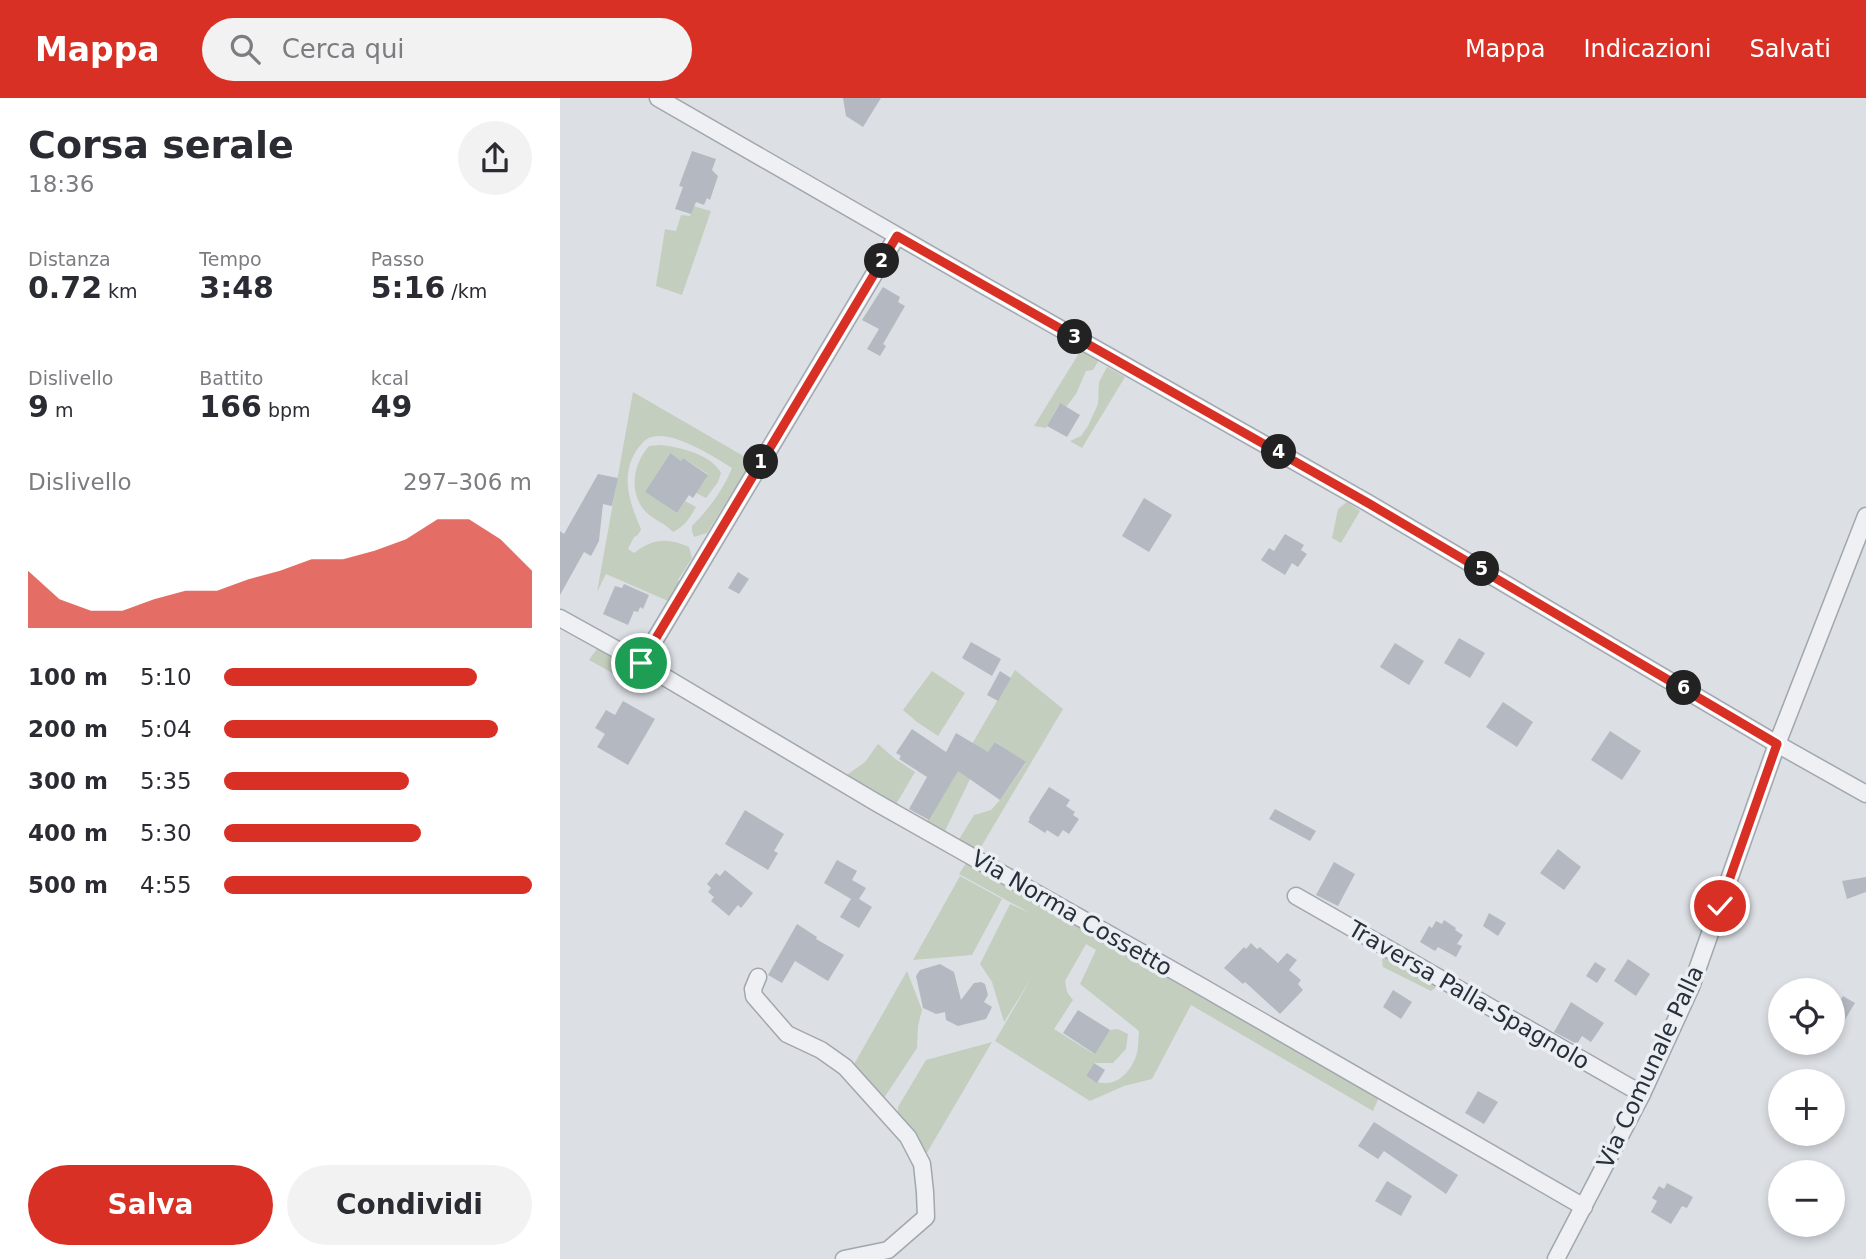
<!DOCTYPE html>
<html lang="it">
<head>
<meta charset="utf-8">
<style>
  :root { --surface:#fff; --page:#f2f2f3; --text:#2b2b33; --muted:#7c7c81; --accent:#d93025 }
  body { margin:0; font-family:"DejaVu Sans",sans-serif; background:var(--page); color:var(--text); height:100vh; display:flex; flex-direction:column; font-size:26px; white-space:nowrap }
  * { box-sizing:border-box; margin:0 }
  p { font-size:23px; color:var(--muted) }
  .icon { flex:none; width:38px; height:38px; fill:none; stroke:currentColor; stroke-width:2; stroke-linecap:round; stroke-linejoin:round }
  .map { position:relative; flex:1; overflow:hidden }
  .side { display:flex; flex-direction:column; background:var(--surface); width:560px }
  .side>* { flex:none }
  .buttons { position:absolute; left:1208px; top:880px; display:grid; gap:14px }
  .buttons a { display:grid; place-items:center; width:77px; height:77px; border-radius:50%; background:var(--surface); box-shadow:0 4px 10px #0003; font-size:35px }
  .pin { position:absolute; display:grid; place-items:center; width:60px; height:60px; color:#fff; margin:-30px; border:4px solid #fff; border-radius:50%; box-shadow:0 2px 7px #0007 }
  .km { position:absolute; width:35px; height:35px; margin:-18px; border-radius:50%; background:#222; color:#fff; font-size:19px; line-height:35px; text-align:center }
  .round { display:grid; place-items:center; flex:none; width:74px; height:74px; border-radius:37px; background:var(--page) }
  .summary { display:flex; align-items:center; justify-content:space-between; height:119px; padding:0 28px }
  h1 { font-size:38px; font-weight:800; line-height:52px }
  .figures { display:grid; grid-template-columns:repeat(3,1fr); gap:10px; height:119px; padding:7px 28px }
  .figures div { display:grid; align-content:center }
  .figures b { font-size:30px; font-weight:800 }
  .figures small { font-size:19px; font-weight:400 }
  .figures p { font-size:19px }
  .chart { height:196px; padding:14px 28px }
  .chart p { display:flex; justify-content:space-between }
  .chart svg { width:100%; height:126px; margin-top:7px; fill:var(--accent); opacity:.7 }
  .button { display:flex; gap:14px; margin-top:auto; padding:14px 28px }
  .button a { flex:1; height:80px; border-radius:42px; background:var(--accent); color:#fff; font-size:28px; font-weight:800; line-height:80px; text-align:center }
  .button a+a { background:var(--page); color:var(--text) }
  ul { padding:0 28px; list-style:none; font-size:23px }
  li { display:grid; grid-template-columns:112px 84px 1fr; align-items:center; height:52px }
  li i { height:18px; border-radius:9px; background:var(--accent) }
  header { display:flex; align-items:center; gap:42px; box-sizing:border-box; height:98px; padding:0 35px; background:var(--accent); color:#fff }
  header strong { font-size:33px }
  nav { display:flex; gap:38px; margin-inline-start:auto; font-size:24px }
  .search { width:490px; height:63px; background:var(--page); display:flex; align-items:center; gap:18px; box-sizing:border-box; padding:0 24px; border-radius:38px; color:var(--muted); font-size:26px }
  main { display:flex; flex:1; min-height:0 }
  .map>svg:first-child { display:block }
  .green { fill:#c3cebe; fill-rule:evenodd }
  .building { fill:#b4b9c1 }
  .lines { fill:none; stroke-linecap:round; stroke-linejoin:round }
  .minor-casing { stroke:#a2a7ae; stroke-width:19 }
  .minor { stroke:#eef0f4; stroke-width:16 }
  .route-casing { stroke:#fff; stroke-width:14 }
  .route { stroke:#d93025; stroke-width:9 }
  .labels { text-anchor:middle; stroke-width:7; stroke-linejoin:round; paint-order:stroke }
  .street-label { font-size:23px; fill:#272f3a; stroke:#ebeff3 }
</style>
</head>
<body>
<header>
<strong>Mappa</strong>
<div class="search"><svg class="icon" aria-label="search" viewBox="0 0 24 24"><circle cx="10" cy="10" r="6"/><path d="M15 15l6 6"/></svg>Cerca qui</div>
<nav><a>Mappa</a><a>Indicazioni</a><a>Salvati</a></nav>
</header>
<main>
<section class="side">
<div class="summary"><div><h1>Corsa serale</h1><p>18:36</p></div><a class="round"><svg class="icon" aria-label="share" viewBox="0 0 24 24"><path d="M12 15V3M7 8l5-5 5 5M5 13v7h14v-7"/></svg></a></div>
<div class="figures">
<div><p>Distanza</p><b>0.72<small> km</small></b></div>
<div><p>Tempo</p><b>3:48</b></div>
<div><p>Passo</p><b>5:16<small> /km</small></b></div>
</div>
<div class="figures">
<div><p>Dislivello</p><b>9<small> m</small></b></div>
<div><p>Battito</p><b>166<small> bpm</small></b></div>
<div><p>kcal</p><b>49</b></div>
</div>
<div class="chart"><p><span>Dislivello</span>297–306 m</p>
<svg viewBox="0 0 160 44" preserveAspectRatio="none"><path d="M0 44V24L10 34L20 38L30 38L40 34L50 31L60 31L70 27L80 24L90 20L100 20L110 17L120 13L130 6L140 6L150 13L160 24V44z"/></svg>
</div>
<ul>
<li><b>100 m</b>5:10<i style="width:82%"></i></li>
<li><b>200 m</b>5:04<i style="width:89%"></i></li>
<li><b>300 m</b>5:35<i style="width:60%"></i></li>
<li><b>400 m</b>5:30<i style="width:64%"></i></li>
<li><b>500 m</b>4:55<i style="width:100%"></i></li>
</ul>
<div class="button"><a>Salva</a><a>Condividi</a></div>
</section>
<div class="map">
<svg width="1306" height="1161" viewBox="0 0 1306 1161">
  <rect width="100%" height="100%" fill="#dce0e5"/>
  <g class="green">
    <path d="M133 108 151 113 122 197 96 188 105 131 116 133 121 117 130 118Z"/>
    <path d="M521 252 539 262 533 272 526 273 516 296 506 309 499 306 486 330 474 328Z"/>
    <path d="M547 269 565 279 522 350 510 343 521 338 528 328 538 306 539 284Z"/>
    <path d="M73 294 192 363 147 435 134 439 132 433V428C149 411 163 392 172 370 154 359 114 333 92 339 85 340 80 348 76 353 60 379 70 406 81 431L78 437 74 439 68 451 74 455C94 440 107 440 129 449L132 460 118 482 120 484 108 503 46 476 37 494Z"/>
    <path d="M101 347C120 349 152 357 161 375L158 384 146 400 136 395 148 376 123 360 121 363 109 356 85 394 117 415 125 403 136 409C130 420 124 429 113 434 105 425 94 422 86 414 68 395 73 366 89 348Z"/>
    <path d="M787 404 800 413 781 445 772 440 778 411Z"/>
    <path d="M40 550 71 568 65 582 29 562 36 552Z"/>
    <path d="M455 572 503 611 418 754 398 743 414 717 431 712 440 702 466 665 436 644 410 681 383 737 365 727Z"/>
    <path d="M372 573 405 595 378 638 357 624 343 612Z"/>
    <path d="M318 646 334 660 355 674 335 708 284 679 305 664Z"/>
    <path d="M408 762 820 997 813 1013 631 907 592 981 564 988 530 1003 435 943 472 879 444 924 432 884 420 866 450 806 470 815 399 776ZM526 846 536 852 520 886 579 933C578 942 579 953 575 961 565 983 547 993 526 978L534 965H553L566 951 568 936 558 931 550 932 534 956 494 931 513 902 507 894 505 883Z"/>
    <path d="M400 778 442 801 412 857 353 862Z"/>
    <path d="M824 856 878 884 875 890 871 893 823 869 822 862Z"/>
    <path d="M347 873 362 912 358 928 357 950 324 1000 293 968Z"/>
    <path d="M432 944 365 1058 357 1038 338 1015V1009L366 962Z"/>
  </g>
  <g class="building">
    <path d="M283 0H321L303 29 286 18Z"/>
    <path d="M132 53 156 61 152 72 158 78 150 102 147 100 144 107 136 104 131 116 115 111 123 89 119 88Z"/>
    <path d="M323 189 340 199 338 204 345 208 323 246 326 248 320 258 307 251 319 231 302 222Z"/>
    <path d="M500 305 520 317 507 339 487 328Z"/>
    <path d="M110 355 121 363 123 360 148 377 133 400 129 397 117 415 85 394Z"/>
    <path d="M38 376 58 380 52 408 43 406 39 443 31 458 24 454 0 497V433L4 436Z"/>
    <path d="M584 400 612 417 589 454 562 438Z"/>
    <path d="M725 436 744 447 741 452 747 456 738 469 732 465 725 477 701 462 709 450 714 453Z"/>
    <path d="M178 474 189 481 179 496 168 490Z"/>
    <path d="M64 486 89 497 83 511 80 509 78 514 74 513 68 527 43 516 55 488 62 490Z"/>
    <path d="M899 540 925 555 910 580 884 565Z"/>
    <path d="M411 544 441 561 432 578 402 560Z"/>
    <path d="M835 545 864 563 849 587 820 569Z"/>
    <path d="M440 573 451 580 438 603 427 597Z"/>
    <path d="M63 603 95 621 68 667 37 649 45 636 35 630 46 612 55 617Z"/>
    <path d="M943 604 973 624 957 649 926 629Z"/>
    <path d="M352 631 386 654 396 635 428 654 435 644 466 664 440 702 398 673 369 722 349 711 367 679 339 661 341 658 336 655Z"/>
    <path d="M1050 633 1081 653 1062 682 1031 662Z"/>
    <path d="M489 689 510 702 506 708 515 714 513 717 519 721 509 736 503 732 498 739 487 732 485 735 468 724 470 721 469 720Z"/>
    <path d="M715 711 756 733 750 743 709 721Z"/>
    <path d="M185 712 224 736 214 753 218 755 208 772 165 746Z"/>
    <path d="M998 751 1021 769 1004 792 980 775Z"/>
    <path d="M277 762 297 773 292 782 306 790 299 801 312 809 299 830 280 819 291 801 264 785Z"/>
    <path d="M774 764 795 776 778 808 756 797Z"/>
    <path d="M165 772 193 795 181 810 178 807 169 818 151 803 154 799 148 794 151 790 147 786 156 775 160 778Z"/>
    <path d="M1306 779V794L1287 801 1282 783Z"/>
    <path d="M929 815 946 825 938 838 923 828Z"/>
    <path d="M884 822 896 830 895 832 903 837 897 846 902 848 896 859 878 849 875 853 860 844 869 828 872 830 876 823 882 826Z"/>
    <path d="M237 826 257 839 256 841 284 857 268 883 235 863 222 885 208 877Z"/>
    <path d="M691 845 697 851 700 849 718 865 727 855 737 862 729 872 741 882 738 886 743 892 720 916 685 884 683 886 664 870 684 849 686 851Z"/>
    <path d="M1068 861 1090 876 1076 898 1054 883Z"/>
    <path d="M1035 864 1046 871 1037 885 1026 878Z"/>
    <path d="M380 866 394 874 401 902 414 885 421 884 425 886 428 897 424 904 432 909 426 921 398 928 386 922 385 914 376 916 363 910 356 878 360 872Z"/>
    <path d="M833 892 852 904 841 921 823 909Z"/>
    <path d="M1283 898 1295 905 1272 943V904L1278 907Z"/>
    <path d="M1011 904 1044 925 1031 944 1022 938 1017 946 994 934Z"/>
    <path d="M518 912 550 932 535 956 503 935Z"/>
    <path d="M534 965 545 972 537 985 526 978Z"/>
    <path d="M918 993 938 1004 924 1026 905 1015Z"/>
    <path d="M814 1024 898 1077 886 1096 824 1053 818 1061 798 1048Z"/>
    <path d="M827 1083 852 1098 841 1118 815 1103Z"/>
    <path d="M1107 1085 1133 1099 1127 1110 1122 1108 1111 1126 1091 1114 1097 1103 1092 1100 1099 1088 1104 1091Z"/>
  </g>
  <g class="lines">
    <g class="minor-casing">
      <g id="minor">
        <path d="M98 0 423 187 808 405 1217 646 1306 696"/>
        <path d="M0 520 81 565 317 705 639 887 1024 1109"/>
        <path d="M81 565 337 138"/>
        <path d="M736 798 1082 996"/>
        <path d="M198 879 193 891 194 898 227 936 261 952 285 969 348 1039 362 1066 365 1094 366 1119 328 1152 284 1161"/>
        <path d="M996 1161 1082 996 1131 889 1217 646 1306 418"/>
      </g>
    </g>
    <use href="#minor" class="minor"/>
  </g>
  <g class="lines">
    <g class="route-casing">
      <path id="route" d="M81 565 337 138 808 405 1217 646 1160 808"/>
    </g>
    <use href="#route" class="route"/>
  </g>
  <g class="labels">
    <g class="street-label">
      <text transform="translate(512 815) rotate(30)" y="8">Via Norma Cossetto</text>
      <text transform="translate(909 897) rotate(30)" y="8">Traversa Palla-Spagnolo</text>
      <text transform="translate(1090 969) rotate(-65)" y="8">Via Comunale Palla</text>
    </g>
  </g>
</svg>
<div class="buttons">
<a><svg class="icon" aria-label="locate" viewBox="0 0 24 24"><circle cx="12" cy="12" r="6"/><path d="M12 2v4M12 18v4M2 12h4M18 12h4"/></svg></a>
<a>+</a>
<a>−</a>
</div>
<div class="pin" style="left:81px;top:565px;background:#1e9e55"><svg class="icon" aria-label="arrive" viewBox="0 0 24 24"><path d="M6 21V4h12l-3 4 3 4H6"/></svg></div>
<div class="pin" style="left:1160px;top:808px;background:#d93025"><svg class="icon" aria-label="check" viewBox="0 0 24 24"><path d="M5 12l5 5 9-10"/></svg></div>
<b class="km" style="left:201px;top:364px">1</b>
<b class="km" style="left:322px;top:163px">2</b>
<b class="km" style="left:515px;top:239px">3</b>
<b class="km" style="left:719px;top:354px">4</b>
<b class="km" style="left:922px;top:471px">5</b>
<b class="km" style="left:1124px;top:590px">6</b>
</div>
</main>
</body>
</html>
